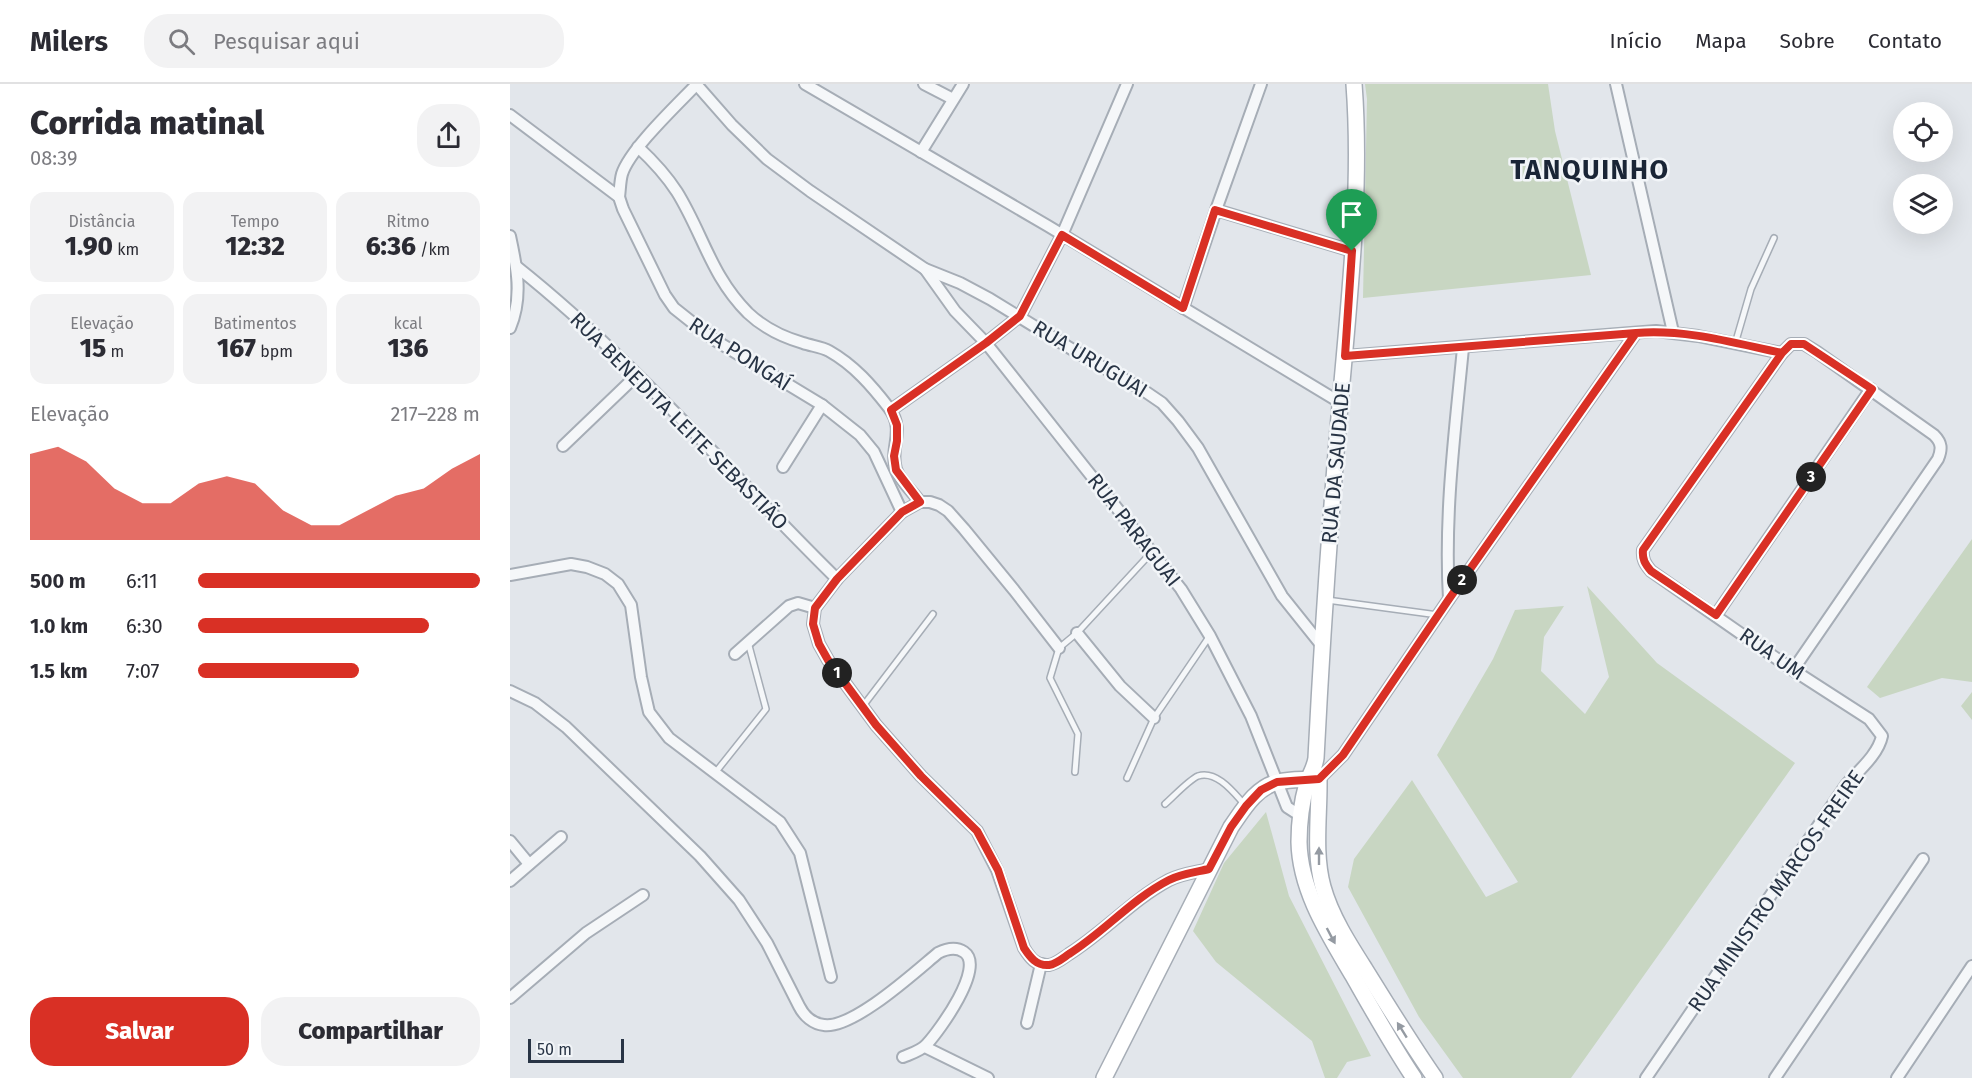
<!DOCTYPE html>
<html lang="pt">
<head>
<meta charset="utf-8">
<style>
  :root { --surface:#fff; --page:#f2f2f3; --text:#2b2b33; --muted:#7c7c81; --line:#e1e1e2; --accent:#d93025 }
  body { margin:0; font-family:"Fira Sans",sans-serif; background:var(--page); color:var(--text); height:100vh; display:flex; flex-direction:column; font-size:22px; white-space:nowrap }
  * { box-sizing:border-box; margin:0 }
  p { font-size:20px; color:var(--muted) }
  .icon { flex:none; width:33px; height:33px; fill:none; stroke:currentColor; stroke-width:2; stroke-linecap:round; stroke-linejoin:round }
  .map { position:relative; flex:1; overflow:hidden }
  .drawer { display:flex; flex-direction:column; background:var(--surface); width:510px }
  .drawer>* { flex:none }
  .tools { position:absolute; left:1383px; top:18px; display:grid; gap:12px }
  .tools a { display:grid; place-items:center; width:60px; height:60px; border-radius:50%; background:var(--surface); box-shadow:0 6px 24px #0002; font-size:30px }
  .scale { position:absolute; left:18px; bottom:15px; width:96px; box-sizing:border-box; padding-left:6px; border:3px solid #283445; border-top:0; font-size:16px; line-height:21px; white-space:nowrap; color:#283445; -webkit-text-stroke:4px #f2f5f8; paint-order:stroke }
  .pin { position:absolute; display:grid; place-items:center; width:51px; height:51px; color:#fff; margin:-62px -26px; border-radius:50% 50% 50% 0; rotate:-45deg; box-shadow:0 0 6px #0007 }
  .pin .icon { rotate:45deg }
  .km { position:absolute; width:30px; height:30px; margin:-15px; border-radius:50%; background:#222; color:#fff; font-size:16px; line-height:30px; text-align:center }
  .round { display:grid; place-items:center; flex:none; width:63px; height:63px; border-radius:24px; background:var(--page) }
  .head { display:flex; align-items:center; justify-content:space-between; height:102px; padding:0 30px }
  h1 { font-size:33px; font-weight:800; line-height:45px }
  .figures { display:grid; grid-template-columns:repeat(3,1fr); gap:9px; height:102px; padding:6px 30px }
  .figures div { display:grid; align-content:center; border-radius:15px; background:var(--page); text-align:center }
  .figures b { font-size:26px; font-weight:800 }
  .figures small { font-size:16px; font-weight:400 }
  .figures p { font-size:16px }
  .chart { height:168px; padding:12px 30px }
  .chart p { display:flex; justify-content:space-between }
  .chart svg { width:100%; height:108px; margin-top:6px; fill:var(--accent); opacity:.7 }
  .cta { display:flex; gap:12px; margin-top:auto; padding:12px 30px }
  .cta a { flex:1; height:69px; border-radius:24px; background:var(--accent); color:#fff; font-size:24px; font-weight:800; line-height:69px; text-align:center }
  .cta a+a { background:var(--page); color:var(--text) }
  ul { padding:0 30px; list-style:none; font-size:20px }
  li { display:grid; grid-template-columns:96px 72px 1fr; align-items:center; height:45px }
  li i { height:15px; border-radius:8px; background:var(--accent) }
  header { display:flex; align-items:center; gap:36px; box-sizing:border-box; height:84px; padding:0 30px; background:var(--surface); border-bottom:2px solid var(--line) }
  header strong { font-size:28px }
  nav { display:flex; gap:33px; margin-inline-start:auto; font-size:21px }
  .search { width:420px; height:54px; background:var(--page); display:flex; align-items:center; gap:15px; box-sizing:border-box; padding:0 21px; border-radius:24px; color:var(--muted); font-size:22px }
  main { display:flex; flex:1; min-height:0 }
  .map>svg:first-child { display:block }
  .green { fill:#c8d6c2 }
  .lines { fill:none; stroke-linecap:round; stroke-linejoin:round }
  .lane-casing { stroke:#a6adb6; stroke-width:8 }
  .street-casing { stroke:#a6adb6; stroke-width:14 }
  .secondary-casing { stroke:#a6adb6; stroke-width:18 }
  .lane { stroke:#f5f7f9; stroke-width:5 }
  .street { stroke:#f5f7f9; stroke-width:10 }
  .secondary { stroke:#fff; stroke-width:15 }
  .oneway { fill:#949aa2 }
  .route-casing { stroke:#fff; stroke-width:12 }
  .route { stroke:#d93025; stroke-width:8 }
  .labels { text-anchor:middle; stroke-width:5; stroke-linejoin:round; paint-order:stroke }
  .street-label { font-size:21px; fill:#283445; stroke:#f2f5f8 }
  .district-label { font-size:27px; font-weight:bold; letter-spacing:1.5px; fill:#1a2536; stroke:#f2f5f8 }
</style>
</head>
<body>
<header>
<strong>Milers</strong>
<div class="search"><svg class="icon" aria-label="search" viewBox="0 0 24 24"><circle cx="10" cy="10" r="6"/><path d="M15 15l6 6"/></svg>Pesquisar aqui</div>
<nav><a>Início</a><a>Mapa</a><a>Sobre</a><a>Contato</a></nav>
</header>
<main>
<section class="drawer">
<div class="head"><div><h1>Corrida matinal</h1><p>08:39</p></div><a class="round"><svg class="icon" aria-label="share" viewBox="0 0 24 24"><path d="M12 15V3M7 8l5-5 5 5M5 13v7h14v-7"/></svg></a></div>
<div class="figures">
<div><p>Distância</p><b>1.90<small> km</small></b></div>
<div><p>Tempo</p><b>12:32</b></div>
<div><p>Ritmo</p><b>6:36<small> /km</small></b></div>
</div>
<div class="figures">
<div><p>Elevação</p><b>15<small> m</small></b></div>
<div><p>Batimentos</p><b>167<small> bpm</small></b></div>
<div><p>kcal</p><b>136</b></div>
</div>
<div class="chart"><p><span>Elevação</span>217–228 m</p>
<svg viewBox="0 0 160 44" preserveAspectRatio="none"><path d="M0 44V9L10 6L20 12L30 23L40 29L50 29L60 21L70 18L80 21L90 32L100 38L110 38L120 32L130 26L140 23L150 15L160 9V44z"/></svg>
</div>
<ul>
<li><b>500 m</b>6:11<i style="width:100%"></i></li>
<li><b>1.0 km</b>6:30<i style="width:82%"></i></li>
<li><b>1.5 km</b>7:07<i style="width:57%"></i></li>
</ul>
<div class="cta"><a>Salvar</a><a>Compartilhar</a></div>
</section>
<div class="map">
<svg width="1462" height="994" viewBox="0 0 1462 994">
  <rect width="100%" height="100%" fill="#e2e6eb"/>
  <g class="green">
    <path d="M855 0H1038L1045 47 1081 191 853 214 857 15Z"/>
    <path d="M1462 455V598L1432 594 1370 614 1357 603Z"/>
    <path d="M1077 502 1147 579 1285 679 1061 994H953L909 933 838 803 844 775 902 696 976 813 1008 798 927 671 983 575 1005 526 1054 522 1034 553 1031 587 1075 630 1099 593Z"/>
    <path d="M1462 608V636L1451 622Z"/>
    <path d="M756 728 779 812 861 972 837 978 827 994H815L802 957 706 878 683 847 714 779Z"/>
  </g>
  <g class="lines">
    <g class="lane-casing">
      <g id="lane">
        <path d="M1225 260 1241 205 1264 154"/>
        <path d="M817 516 928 531"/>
        <path d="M353 622 423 530"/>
        <path d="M565 688 568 650 540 594 549 564 567 549 641 469"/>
        <path d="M205 689 256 625 238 558"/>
        <path d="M617 694 644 634 699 553"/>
        <path d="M655 720C663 713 680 695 688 692 707 686 724 709 735 721"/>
      </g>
    </g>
    <g class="street-casing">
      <g id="street">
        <path d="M186 0 222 41 257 75 300 107 415 185 450 199 480 215 568 269 633 306 652 319 668 337 688 364 772 512 812 562"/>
        <path d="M295 0 538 142 831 319"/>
        <path d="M414 0 443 15"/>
        <path d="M1106 0 1163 248"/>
        <path d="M0 31 109 113 113 125 155 211 164 224 203 255 312 321 350 351 364 368 392 428"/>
        <path d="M128 63C143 77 156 91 167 108 193 150 201 192 238 229 255 245 272 253 293 259 302 262 312 263 319 267 344 281 362 302 379 324 396 347 379 363 386 385 390 397 403 408 410 418"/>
        <path d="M411 68 453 0"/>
        <path d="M109 113C110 106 110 97 112 90 120 65 167 21 187 0"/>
        <path d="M706 126 842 167"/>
        <path d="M0 152C7 184 13 213 0 244"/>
        <path d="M7 183C124 276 221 391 327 495"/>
        <path d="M415 185 445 227 476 259 671 505 700 552 741 632 777 723 791 732"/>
        <path d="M673 224 706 126 751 0"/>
        <path d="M835 272 1146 247 1188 252 1272 269"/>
        <path d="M381 326 476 259 510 232 552 151 617 0"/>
        <path d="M53 362 127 291"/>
        <path d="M273 383 312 321"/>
        <path d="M0 491 61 480 77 483 95 490 108 500 121 521 131 593 139 628 159 654 270 738 290 769 321 893"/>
        <path d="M939 515C934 430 945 347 953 264"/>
        <path d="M1206 531 1361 305"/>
        <path d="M567 549 610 602 644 634"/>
        <path d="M549 564 504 506 454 445 438 427 429 421 420 418H410L392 428 327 495 305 524 303 540 309 560 318 576 366 641 411 692 467 747 487 786 514 864C520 874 526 882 539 881 546 880 553 874 559 870 594 848 622 816 659 796 670 790 686 788 699 785"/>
        <path d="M225 570 279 522 288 519 305 524"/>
        <path d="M0 607 25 619 56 643 190 772 229 816 257 859 289 922C294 932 303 940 314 941 343 945 405 888 428 869 436 865 445 862 454 868 476 883 429 947 417 960 411 967 400 970 393 973"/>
        <path d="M809 695 833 671 939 515 1126 249"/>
        <path d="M0 757 19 780"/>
        <path d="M0 797 51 753"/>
        <path d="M0 914 76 849 133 811"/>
        <path d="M517 939 531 880"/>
        <path d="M415 963 478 994"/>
        <path d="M1136 994 1336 701C1348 687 1368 671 1372 652L1359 635 1283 586 1141 487C1135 480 1132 475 1133 466L1272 269 1281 260H1294L1307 268 1424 351C1432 359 1432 365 1428 375L1283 586"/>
        <path d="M1265 994 1413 775"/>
        <path d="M1387 994 1462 882"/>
      </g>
    </g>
    <g class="secondary-casing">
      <g id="secondary">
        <path d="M844 0C852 106 839 215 830 321 820 438 812 556 806 674 805 683 800 690 797 699 792 717 789 739 789 758 790 807 819 851 843 892 863 927 882 961 904 994"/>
        <path d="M804 686 809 695V702C809 734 804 771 813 803 821 832 839 860 855 885 878 922 900 958 925 994"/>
        <path d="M594 994 721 743C733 726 746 703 768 698 780 695 793 696 806 695"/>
      </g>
    </g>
    <use href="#lane" class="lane"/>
    <use href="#street" class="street"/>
    <use href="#secondary" class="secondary"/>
  </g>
  <defs><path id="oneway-solid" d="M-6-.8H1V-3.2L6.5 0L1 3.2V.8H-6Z" transform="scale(1.5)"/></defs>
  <g class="oneway">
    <use href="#oneway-solid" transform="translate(809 772) rotate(-90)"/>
    <use href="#oneway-solid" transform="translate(821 852) rotate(62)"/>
    <use href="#oneway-solid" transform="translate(892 946) rotate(-122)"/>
  </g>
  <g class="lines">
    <g class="route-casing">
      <path id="route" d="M842 167 705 126 673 224 552 151 510 232 476 259 381 326 387 341V357L384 372 386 386 410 418 392 428 327 495 305 524 303 540 309 560 318 576 366 641 411 692 467 747 488 786 514 864C520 873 526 882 539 881 546 880 553 874 559 870 594 848 622 815 659 796 670 790 686 788 699 785L721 743 736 722 751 706 767 698 809 695 833 671 939 515 1126 249C1176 245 1224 259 1272 269L1133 466C1132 475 1135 480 1141 487L1206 531 1362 305 1294 260H1281L1272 269C1224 259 1176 245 1126 249L835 272 842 167"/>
    </g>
    <use href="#route" class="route"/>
  </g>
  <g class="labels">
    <g class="street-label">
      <text transform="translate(230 270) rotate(33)" y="7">RUA PONGAÍ</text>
      <text transform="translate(580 275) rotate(31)" y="7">RUA URUGUAI</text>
      <text transform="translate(169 337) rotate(45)" y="7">RUA BENEDITA LEITE SEBASTIÃO</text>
      <text transform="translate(826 379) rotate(-85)" y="7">RUA DA SAUDADE</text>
      <text transform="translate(624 446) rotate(52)" y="7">RUA PARAGUAI</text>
      <text transform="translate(1262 570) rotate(35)" y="7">RUA UM</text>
      <text transform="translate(1266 807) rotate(-55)" y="7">RUA MINISTRO MARCOS FREIRE</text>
    </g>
    <g class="district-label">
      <text x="1080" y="95">TANQUINHO</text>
    </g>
  </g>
</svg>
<div class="tools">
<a><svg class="icon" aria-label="locate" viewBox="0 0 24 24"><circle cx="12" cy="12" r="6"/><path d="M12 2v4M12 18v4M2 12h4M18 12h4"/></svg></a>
<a><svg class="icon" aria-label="layers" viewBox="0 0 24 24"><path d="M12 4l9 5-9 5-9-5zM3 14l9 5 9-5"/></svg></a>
</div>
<div class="scale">50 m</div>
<div class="pin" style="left:842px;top:167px;background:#1e9e55"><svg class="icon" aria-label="arrive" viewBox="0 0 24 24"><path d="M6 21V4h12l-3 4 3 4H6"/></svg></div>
<b class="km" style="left:327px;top:589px">1</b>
<b class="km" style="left:952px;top:496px">2</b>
<b class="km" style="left:1301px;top:393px">3</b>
</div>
</main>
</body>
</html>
